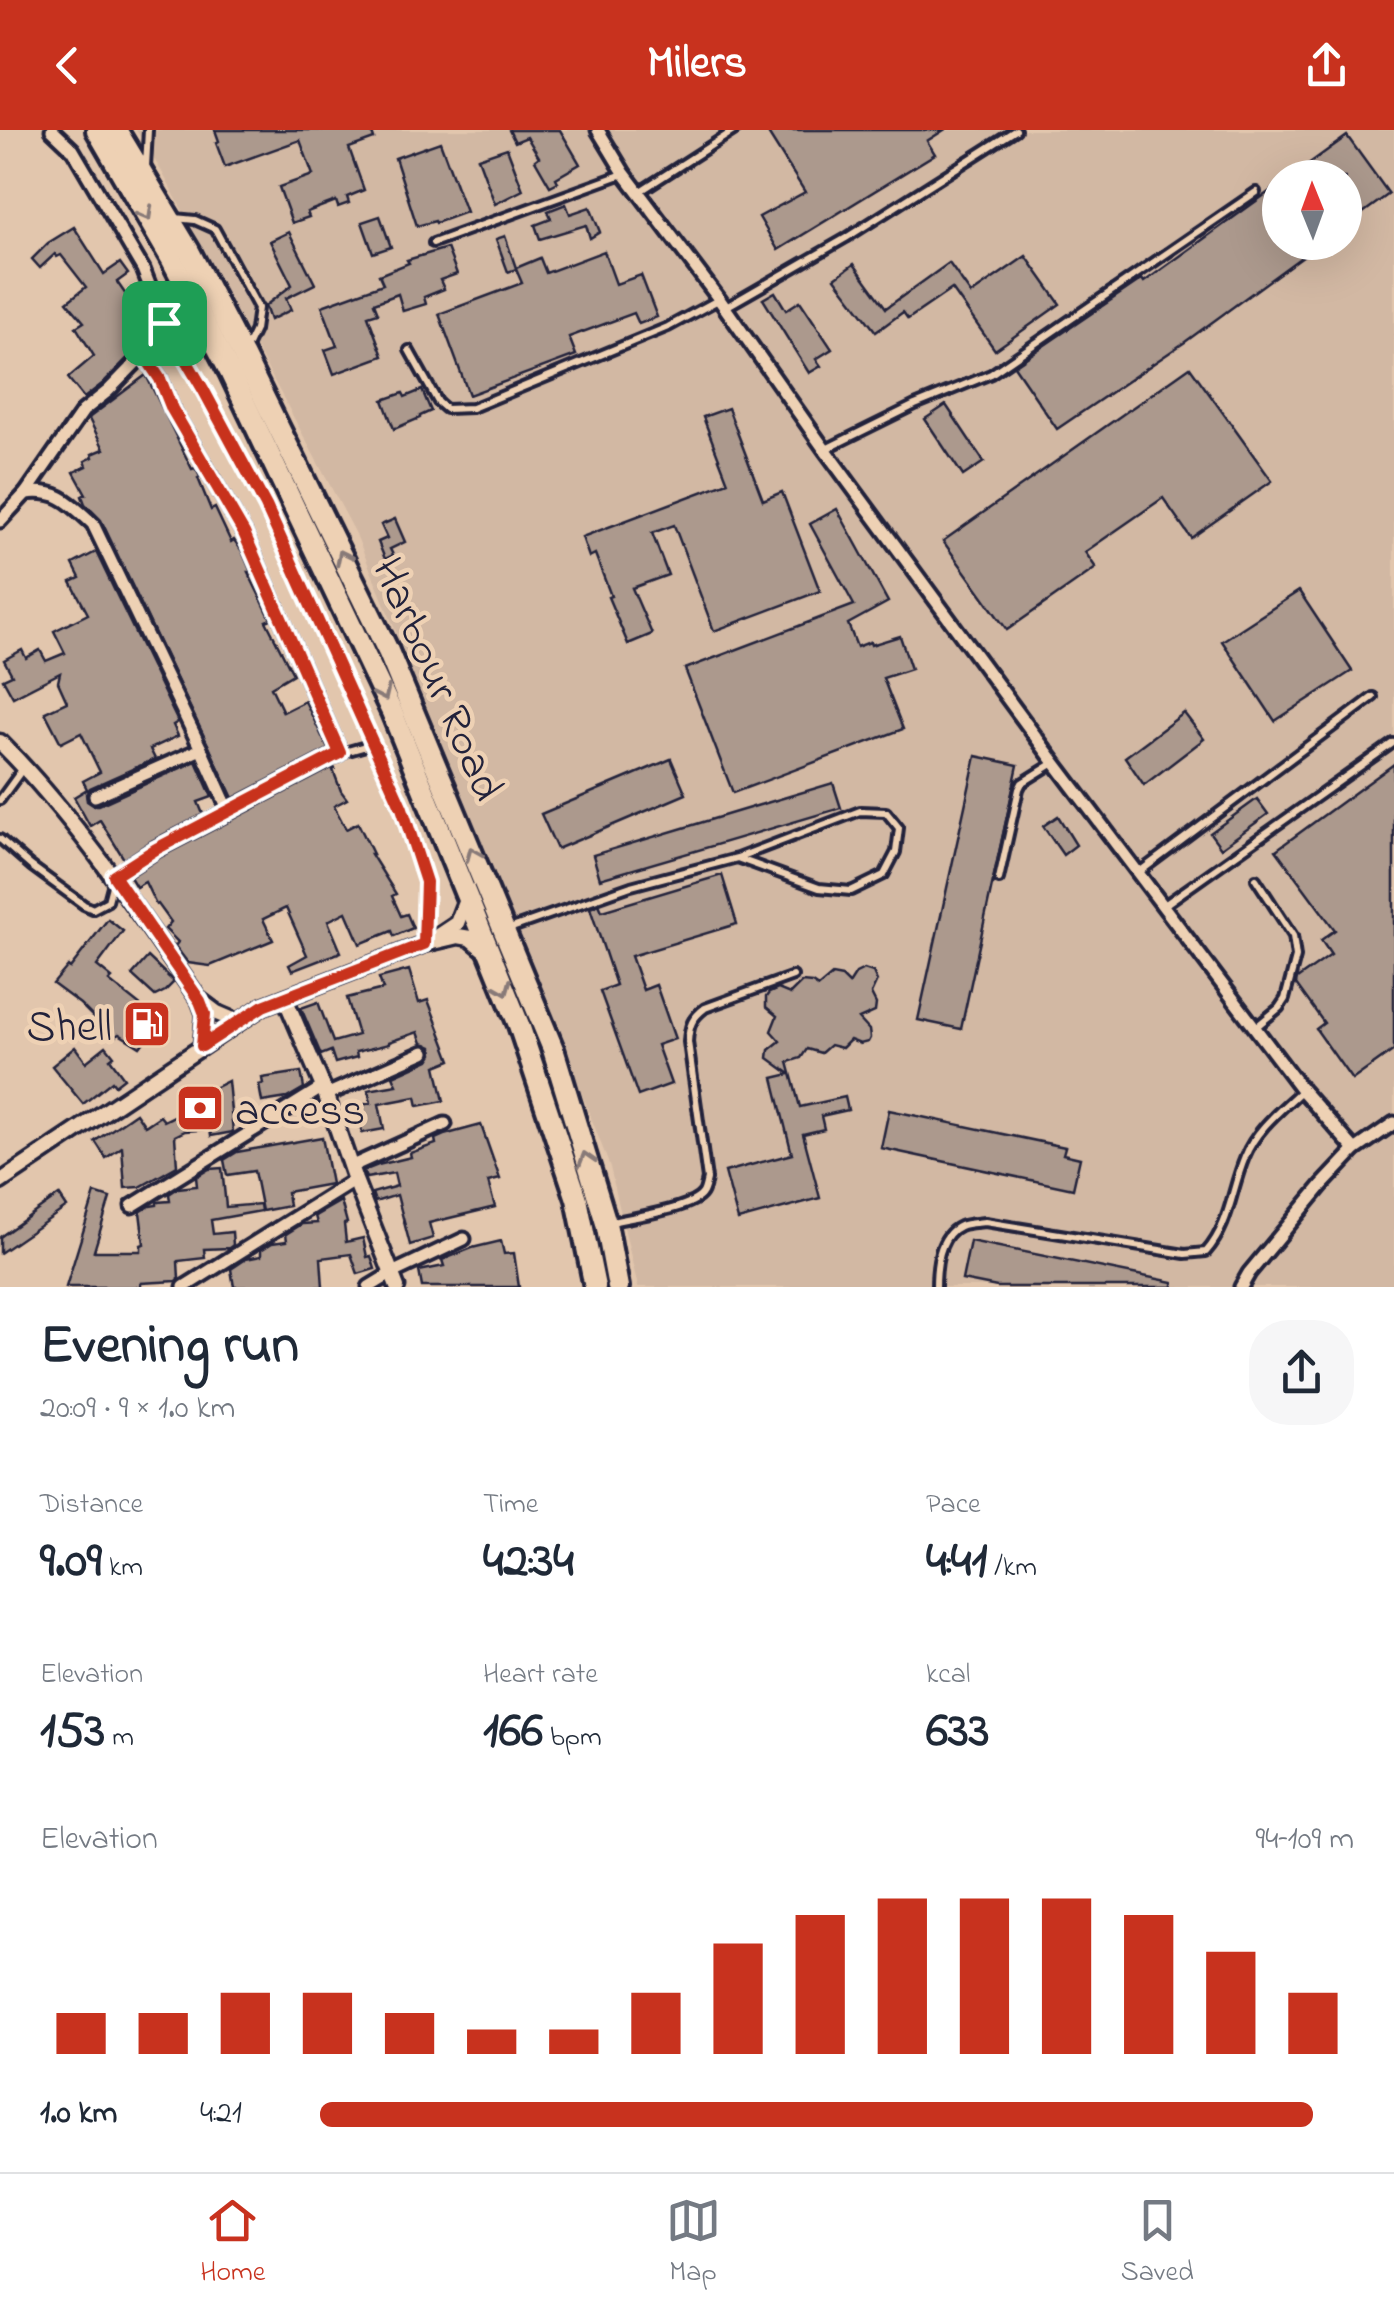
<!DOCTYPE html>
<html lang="en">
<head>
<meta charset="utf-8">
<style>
  :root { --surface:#fff; --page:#f6f6f7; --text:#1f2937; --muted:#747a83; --line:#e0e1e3; --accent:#c8321e }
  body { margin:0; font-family:"Indie Flower",sans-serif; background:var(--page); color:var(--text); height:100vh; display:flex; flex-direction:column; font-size:38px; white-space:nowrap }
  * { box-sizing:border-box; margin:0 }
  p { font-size:32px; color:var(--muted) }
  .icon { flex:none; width:55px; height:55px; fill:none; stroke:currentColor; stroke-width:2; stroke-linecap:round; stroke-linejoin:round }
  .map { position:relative; height:1157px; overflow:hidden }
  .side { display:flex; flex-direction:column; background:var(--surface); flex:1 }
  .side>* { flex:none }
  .needle { width:65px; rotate:359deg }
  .tools { position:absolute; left:1262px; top:30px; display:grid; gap:20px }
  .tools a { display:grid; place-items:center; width:100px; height:100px; border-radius:50%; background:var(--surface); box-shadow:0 10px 40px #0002; font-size:50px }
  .pin { position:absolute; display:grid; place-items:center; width:85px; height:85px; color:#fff; margin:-42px; border-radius:20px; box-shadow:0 5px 15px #0006 }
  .round { display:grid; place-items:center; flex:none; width:105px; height:105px; border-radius:40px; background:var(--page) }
  .head { display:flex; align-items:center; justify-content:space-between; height:170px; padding:0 40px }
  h1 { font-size:55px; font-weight:700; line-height:75px }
  .metrics { display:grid; grid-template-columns:repeat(3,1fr); gap:15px; height:170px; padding:10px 40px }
  .metrics div { display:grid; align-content:center }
  .metrics b { font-size:50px; font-weight:700 }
  .metrics small { font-size:28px; font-weight:400 }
  .metrics p { font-size:28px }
  .chart { height:280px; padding:20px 40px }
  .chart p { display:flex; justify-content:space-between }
  .chart svg { width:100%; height:180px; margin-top:10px; stroke:var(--accent); stroke-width:6 }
  ul { padding:0 40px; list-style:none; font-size:32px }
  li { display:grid; grid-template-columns:160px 120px 1fr; align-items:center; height:75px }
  li i { height:25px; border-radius:12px; background:var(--accent) }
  header { display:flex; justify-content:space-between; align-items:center; height:130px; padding:0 40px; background:var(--accent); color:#fff; font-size:45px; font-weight:700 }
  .tabs { display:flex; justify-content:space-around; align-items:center; height:140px; border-top:2px solid var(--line); background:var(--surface); font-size:28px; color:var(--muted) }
  .tabs a { display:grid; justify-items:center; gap:5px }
  .tabs .selected { color:var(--accent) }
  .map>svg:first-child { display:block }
  .built { fill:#d2b8a3; fill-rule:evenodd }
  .building { fill:#ac998d; stroke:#22223b; stroke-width:2.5 }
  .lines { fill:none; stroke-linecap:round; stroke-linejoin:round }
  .service-casing { stroke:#22223b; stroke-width:14 }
  .minor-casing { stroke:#22223b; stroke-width:19 }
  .tertiary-casing { stroke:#22223b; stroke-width:21 }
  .trunk-casing { stroke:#22223b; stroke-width:28 }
  .service { stroke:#eed1b4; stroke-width:6 }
  .minor { stroke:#eed1b4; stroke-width:11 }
  .tertiary { stroke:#eed1b4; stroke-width:14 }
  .trunk { stroke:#eed1b4; stroke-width:20 }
  .oneway { stroke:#887a78 }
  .route-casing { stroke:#fff; stroke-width:20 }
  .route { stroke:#c8321e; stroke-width:12 }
  .labels { text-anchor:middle; stroke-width:9; stroke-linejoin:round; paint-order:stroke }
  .street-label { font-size:45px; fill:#22223b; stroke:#eed1b4 }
  .poi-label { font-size:45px; fill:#22223b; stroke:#eed1b4; text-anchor:end }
</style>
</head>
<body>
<header><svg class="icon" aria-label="back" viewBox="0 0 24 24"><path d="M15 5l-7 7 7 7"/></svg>Milers<svg class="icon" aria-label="share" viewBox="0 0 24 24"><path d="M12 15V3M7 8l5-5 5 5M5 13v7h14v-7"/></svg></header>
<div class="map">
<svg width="1394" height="1157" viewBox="0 0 1394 1157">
  <rect width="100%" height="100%" fill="#e2c6ad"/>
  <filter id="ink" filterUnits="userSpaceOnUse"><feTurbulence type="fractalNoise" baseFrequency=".01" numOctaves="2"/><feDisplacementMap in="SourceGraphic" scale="20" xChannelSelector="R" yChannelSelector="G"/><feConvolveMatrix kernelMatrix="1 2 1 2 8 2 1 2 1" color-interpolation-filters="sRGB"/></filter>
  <g filter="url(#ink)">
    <path class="built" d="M136 0H1394V1157H638L610 1037 528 823 355 402 162 42ZM1280 48H1345V112H1280Z"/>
    <g class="building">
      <path d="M215 0H371L374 9 349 18 364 60 347 67 349 73 338 77 336 71 307 82 309 87 292 93 279 57 313 45 300 10 225 37 216 13 219 11Z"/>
      <path d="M509 0H560L580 34 556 48 558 52 550 56 535 30 539 27 527 7 515 12Z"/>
      <path d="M766 0H944L927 11 935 24 778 120 759 87 805 62Z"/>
      <path d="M1347 6 1389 64 1345 96V48H1289Z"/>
      <path d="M440 12 466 82 436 93 435 91 417 96 395 28Z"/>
      <path d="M507 18 523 60 495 74 478 28Z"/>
      <path d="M1280 54V112H1322L1185 212 1057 299 1014 236 1142 149 1144 152Z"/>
      <path d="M566 74 570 84 590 77 600 102 590 108 586 95 540 109 535 95 551 89 548 81Z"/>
      <path d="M380 86 391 117 373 123 362 92Z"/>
      <path d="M74 97 104 144 120 133 128 144 117 152 128 168 136 164 149 187 130 200 142 213 102 254 84 268 68 248 94 226 76 197 84 192 67 172 86 157 61 125 57 127 55 124 40 138 32 129 48 113Z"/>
      <path d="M289 102 315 154 286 168 291 180 270 190 265 176 292 155 270 111Z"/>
      <path d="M505 106 516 138 540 128 546 143 604 121 616 154 641 145 657 187 639 194 634 183 569 207 576 225 469 265 439 184 522 153 516 139 508 142 496 109Z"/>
      <path d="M447 118 457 144 440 150 444 159 424 167 426 174 403 181 398 164 374 173 378 183 368 186 383 226 334 244 325 220 337 216 322 176 383 154 379 145 409 133 407 130Z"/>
      <path d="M1026 126 1060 174 995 220 952 159 908 189 903 182 876 202 835 148 854 134 886 178 949 133 971 164Z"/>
      <path d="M775 162 786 180 800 171 832 219 816 229 821 236 809 243 763 169Z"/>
      <path d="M1190 237 1272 351 1191 408 1163 368 1085 422 1096 438 1007 500 943 411Z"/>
      <path d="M146 245 192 339 195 338 197 341 200 347 198 348 211 380 215 378 231 412 234 410 242 421 251 442H248L271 489 266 491 293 544 271 557 283 582 305 571 328 619 233 668 101 390 85 374 82 366 86 364 74 342 87 336 85 331 93 327 92 324 104 319 89 289 90 287Z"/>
      <path d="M422 260 431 281 420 286V288L394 299 383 270 403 263 405 267Z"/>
      <path d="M946 275 984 332 963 346 925 289Z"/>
      <path d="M728 278 763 370 782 362 820 461 714 501 674 395 652 403 668 445 632 458 652 504 628 514 608 467 611 466 595 424 589 427 582 407 728 352 703 287Z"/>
      <path d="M837 379 888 472 848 494 857 517 870 512 871 515 900 506 911 539 883 548 903 599 733 663 685 539 854 475 810 394Z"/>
      <path d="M395 389 405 412 390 419 393 425 385 429 378 412 387 408 381 395Z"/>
      <path d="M96 422 178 592 173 595 178 606 150 619 155 629 90 658 86 664 87 671 93 675H99L196 631 212 667 198 672 203 684 151 711 124 729 100 690 90 696 74 667 87 659 83 651 100 642 81 603 61 613 45 582 67 572 58 552 60 543 13 567 3 549 12 545 4 530 22 520 26 528 40 520 46 531 65 523 54 501 88 484 71 452 80 448 73 434Z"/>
      <path d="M1299 461 1352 541 1275 591 1222 511Z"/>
      <path d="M1184 583 1204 609 1144 655 1125 627Z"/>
      <path d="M976 626 1018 635 961 899 918 890Z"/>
      <path d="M671 629 686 664 557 719 541 684Z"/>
      <path d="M1394 634V920L1352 950 1316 899 1324 893 1296 854 1297 849 1331 825 1321 810 1335 800 1276 720Z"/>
      <path d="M334 637 335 639 333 640 341 661 347 669 334 676 346 699 358 693 373 724H371L396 764 392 766 401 786 407 784 413 798 394 806 392 801 360 814 346 782 328 791 341 822 292 841 289 835 307 825 286 778 263 789 273 810 210 836 188 833 175 816 178 812 165 799 171 792 158 774 156 775 145 752 136 757 130 747 161 727Z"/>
      <path d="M833 653 841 678 600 749 593 725Z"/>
      <path d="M1257 669 1268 684 1221 718 1210 703Z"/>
      <path d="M1058 686 1076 715 1063 725 1043 696Z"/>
      <path d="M722 745 737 794 631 826 643 860 656 855 675 909 657 915 671 954 638 966 600 861 616 855 590 778 599 774 602 781Z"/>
      <path d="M108 789 123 801 97 836 112 848 109 851 166 896 160 905 153 900 140 917 119 904 116 906 105 899 80 874 53 854 68 836 70 838Z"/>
      <path d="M148 827 174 852 165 861 155 866 132 845Z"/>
      <path d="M864 839 873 842 877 851 871 864 876 874 875 882 859 889 869 900 870 908 868 912 860 914 850 910 842 918 830 915 821 923 807 919 801 928 788 932 800 977 845 967 848 980 821 986 824 999 803 1004 820 1068 738 1090 725 1042 792 1024 773 948 790 944 768 928 769 920 780 911 771 901 777 886 766 877V867L769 863 778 859 790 864 802 852 812 853 818 857 832 845 842 847 849 854 856 843Z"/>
      <path d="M409 840 419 873 428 870 451 930 436 936 444 971 418 976 416 967 379 974 384 999 362 1003 357 976 371 973 368 960 397 955 393 946 429 930 433 924 432 917 422 913 418 902 389 912V914L356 922 357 927 335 933 331 921 321 925 301 878 318 872 333 912 358 905 347 868 383 859 379 848Z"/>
      <path d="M106 916 114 926 110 929 124 948 115 955 112 951 83 974 52 936 75 917 86 932Z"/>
      <path d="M301 942 304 958 287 968 262 972 259 955 263 954 262 948Z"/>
      <path d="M228 951 233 1002 211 1006 210 999 185 1001 175 1006 177 1036 140 1057 125 1058 122 1017 106 1028 95 1011 136 983 145 996 160 986 164 991 193 977V972L207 970 206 962Z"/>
      <path d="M889 980 1065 1017 1063 1024 1080 1028 1073 1059 881 1018Z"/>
      <path d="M481 995 500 1049 488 1052 495 1077 429 1093 433 1108 410 1115 397 1065 375 1072 372 1063 397 1056 394 1043 366 1048 363 1041 378 1035 411 1027 410 1023 436 1014 435 1009 444 1005Z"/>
      <path d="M322 1007 331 1054 287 1062 289 1076 262 1081 254 1041 227 1045 224 1030 237 1022Z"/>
      <path d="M222 1038 226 1077 260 1074 261 1081 211 1090 213 1104 232 1102 233 1115 229 1118 204 1119 205 1128 178 1131 179 1149 177 1151 141 1153V1157H66L95 1063 110 1068 94 1121H141V1115L144 1114 140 1082 150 1076 157 1075V1072L170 1071 169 1064 178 1058 197 1056 196 1047 209 1039Z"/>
      <path d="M59 1065 67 1077 0 1123V1107Z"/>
      <path d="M341 1071 347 1093 344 1094 346 1112 363 1108 367 1127 371 1126 375 1139 358 1144 351 1124 321 1128 323 1157H234L231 1139 246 1129 261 1126V1120L272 1113 287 1111 286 1104 302 1094 317 1093 315 1086Z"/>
      <path d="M501 1111 504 1124 514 1123 519 1157H422L419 1141 444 1136 442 1130 472 1118Z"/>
      <path d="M970 1111 1173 1152V1157H997L962 1150Z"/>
    </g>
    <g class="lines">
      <g class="service-casing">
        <g id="service">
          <path d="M146 37 148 0"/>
          <path d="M639 62 735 0"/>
          <path d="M175 88 195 90 215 99 258 178 255 200 245 221"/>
          <path d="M433 113 623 44"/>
          <path d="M726 177 846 108 1016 0"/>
          <path d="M164 194 203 259 266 376 373 614"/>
          <path d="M409 220 438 272 446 279 472 278 668 197 718 170"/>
          <path d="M826 319 915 275 991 244 1256 62"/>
          <path d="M341 623 373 614 402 678 426 752 424 813"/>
          <path d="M0 670 24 637"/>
          <path d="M0 709 31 736 84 775 93 779 108 771 113 752"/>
          <path d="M1138 743 1373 567"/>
          <path d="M999 749 1019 659 1022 653 1054 633"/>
          <path d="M1163 776 1393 613"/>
          <path d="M509 799 631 756 737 728 860 681 886 682 899 698 896 722 884 745 851 761 819 758 737 728"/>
          <path d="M1256 897 1279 878 1285 869 1296 827 1293 806 1256 749"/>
          <path d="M612 1092C632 1087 692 1079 702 1064 705 1061 706 1052 707 1049L688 912C689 895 692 888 705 878L793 846"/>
          <path d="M936 1157C936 1137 938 1106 960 1096 966 1093 978 1093 985 1092L1185 1124 1206 1122C1230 1095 1231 1060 1245 1027 1256 999 1281 980 1302 960"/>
        </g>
      </g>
      <g class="minor-casing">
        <g id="minor">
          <path d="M598 0 624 43 719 169 825 320 1055 633 1302 960 1355 1020"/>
          <path d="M26 363C59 359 70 373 93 394L201 619 95 666"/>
          <path d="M0 391 26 363 83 281 108 261 150 218 155 205 164 193 143 139 73 20 52 0"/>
          <path d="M201 619 229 681"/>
          <path d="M114 746 156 719 340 623 244 403 172 279 160 249 144 225"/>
          <path d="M326 965 424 922"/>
          <path d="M350 1037 445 994"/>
          <path d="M132 1076 323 957"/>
          <path d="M184 1157 355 1050"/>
          <path d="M369 1157 392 1143 464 1109"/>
          <path d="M1241 1157 1249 1143 1322 1055 1355 1020 1394 993"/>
        </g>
      </g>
      <g class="tertiary-casing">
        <g id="tertiary">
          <path d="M0 612C76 688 139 783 200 871L205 884 202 915"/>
          <path d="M433 809 457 793 467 767"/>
          <path d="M285 868 323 957 355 1050 397 1157"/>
          <path d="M201 871 217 883 238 892"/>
          <path d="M0 1052 263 876 424 814 458 806 470 808 488 823"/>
        </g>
      </g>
      <g class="trunk-casing">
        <g id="trunk">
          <path d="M97 0 171 128 230 242 392 582 519 895 577 1069 595 1157"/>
          <path d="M116 0 189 121 243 225 388 521 553 919 606 1093 618 1157"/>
        </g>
      </g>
      <use href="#service" class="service"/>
      <use href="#minor" class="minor"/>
      <use href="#tertiary" class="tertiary"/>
      <use href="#trunk" class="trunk"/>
    </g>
    <defs><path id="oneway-chevron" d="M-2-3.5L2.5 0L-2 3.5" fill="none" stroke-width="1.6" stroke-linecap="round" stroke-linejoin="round" transform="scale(2.5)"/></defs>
    <g class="oneway">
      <use href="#oneway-chevron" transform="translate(146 84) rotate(61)"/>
      <use href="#oneway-chevron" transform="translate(343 427) rotate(-116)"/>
      <use href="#oneway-chevron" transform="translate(383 564) rotate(65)"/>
      <use href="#oneway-chevron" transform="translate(473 724) rotate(-113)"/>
      <use href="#oneway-chevron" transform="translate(504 858) rotate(68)"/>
      <use href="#oneway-chevron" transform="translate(586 1029) rotate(-107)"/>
    </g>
  </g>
  <g class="lines" filter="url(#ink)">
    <g class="route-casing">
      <path id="route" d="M164 193 203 259 266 376 402 678 426 752 424 814 263 876 202 916 205 884 200 871 114 746 156 719 340 623 244 403 172 279 160 249 144 225 150 218Z"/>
    </g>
    <use href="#route" class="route"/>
  </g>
  <defs>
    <g id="fuel-square" transform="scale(2.5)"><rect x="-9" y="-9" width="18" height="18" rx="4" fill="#c8321e" stroke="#eed1b4"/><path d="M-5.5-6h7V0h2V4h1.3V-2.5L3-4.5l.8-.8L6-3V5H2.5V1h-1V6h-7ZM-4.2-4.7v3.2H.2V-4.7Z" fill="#fff"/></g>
    <g id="bank-square" transform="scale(2.5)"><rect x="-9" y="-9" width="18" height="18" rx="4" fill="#c8321e" stroke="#eed1b4"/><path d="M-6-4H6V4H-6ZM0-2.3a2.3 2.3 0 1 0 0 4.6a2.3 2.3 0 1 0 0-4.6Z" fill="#fff"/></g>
  </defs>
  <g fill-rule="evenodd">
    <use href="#fuel-square" x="147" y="894"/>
    <use href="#bank-square" x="200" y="978"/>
  </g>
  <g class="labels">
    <g class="street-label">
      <text transform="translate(440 548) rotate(66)" y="16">Harbour Road</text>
    </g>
    <g class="poi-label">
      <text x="112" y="910">Shell</text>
      <text x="235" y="994" text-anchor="start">access</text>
    </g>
  </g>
</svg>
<div class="tools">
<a><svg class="needle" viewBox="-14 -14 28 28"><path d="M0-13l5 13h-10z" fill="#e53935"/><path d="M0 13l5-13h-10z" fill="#747a83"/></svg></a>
</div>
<div class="pin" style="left:164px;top:193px;background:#1e9e55"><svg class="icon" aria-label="arrive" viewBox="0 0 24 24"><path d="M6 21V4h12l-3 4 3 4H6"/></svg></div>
</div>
<section class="side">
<div class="head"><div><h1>Evening run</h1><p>20:09 · 9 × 1.0 km</p></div><a class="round"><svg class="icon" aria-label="share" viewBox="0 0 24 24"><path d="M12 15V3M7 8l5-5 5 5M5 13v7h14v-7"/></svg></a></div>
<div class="metrics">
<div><p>Distance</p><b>9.09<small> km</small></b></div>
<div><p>Time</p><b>42:34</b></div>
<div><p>Pace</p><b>4:41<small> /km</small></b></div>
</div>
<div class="metrics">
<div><p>Elevation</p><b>153<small> m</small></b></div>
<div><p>Heart rate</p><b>166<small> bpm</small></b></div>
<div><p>kcal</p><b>633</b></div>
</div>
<div class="chart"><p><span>Elevation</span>94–109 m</p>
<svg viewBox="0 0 160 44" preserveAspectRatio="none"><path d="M5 44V34M15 44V34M25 44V29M35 44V29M45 44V34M55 44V38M65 44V38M75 44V29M85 44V17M95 44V10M105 44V6M115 44V6M125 44V6M135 44V10M145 44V19M155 44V29"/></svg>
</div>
<ul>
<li><b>1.0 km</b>4:21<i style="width:96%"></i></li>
</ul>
</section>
<nav class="tabs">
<a class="selected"><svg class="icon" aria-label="home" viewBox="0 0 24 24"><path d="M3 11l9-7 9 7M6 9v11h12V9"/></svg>Home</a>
<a><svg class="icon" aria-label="map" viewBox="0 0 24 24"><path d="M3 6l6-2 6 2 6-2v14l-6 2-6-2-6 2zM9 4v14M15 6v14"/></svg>Map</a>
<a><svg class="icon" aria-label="saved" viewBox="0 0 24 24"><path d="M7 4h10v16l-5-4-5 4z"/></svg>Saved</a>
</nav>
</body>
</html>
